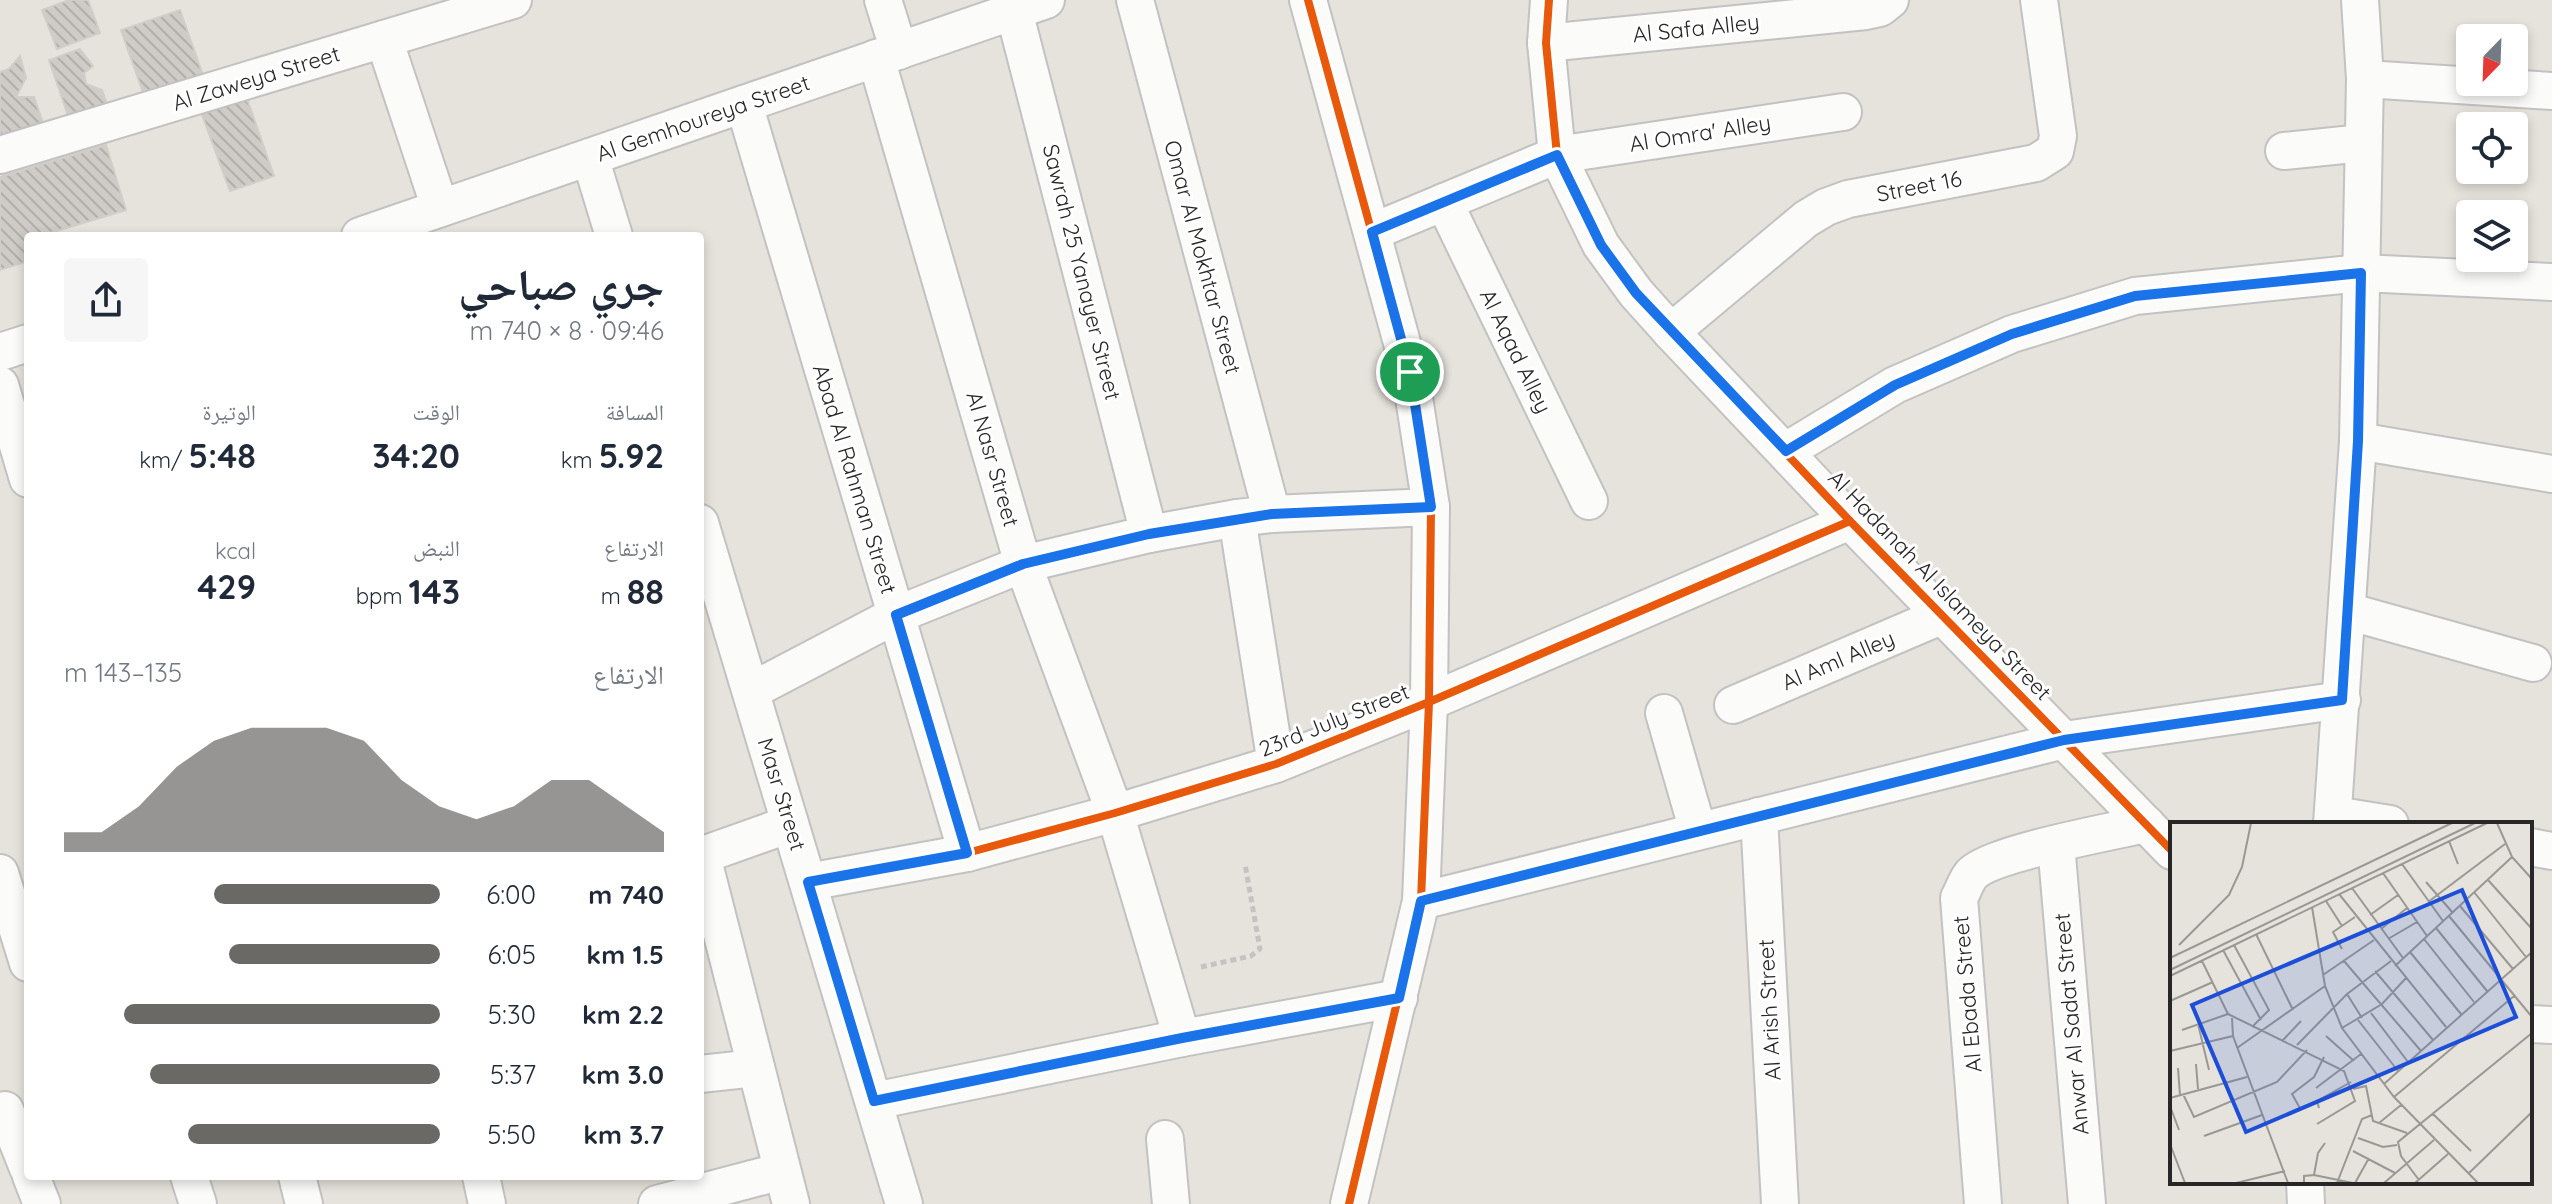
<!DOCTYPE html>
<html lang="ar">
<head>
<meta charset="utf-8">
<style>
  :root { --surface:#fff; --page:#f6f6f7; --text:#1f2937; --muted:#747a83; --accent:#6a6966 }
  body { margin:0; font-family:Quicksand,"Noto Naskh Arabic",sans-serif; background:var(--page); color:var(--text); direction:rtl; height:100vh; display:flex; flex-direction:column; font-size:30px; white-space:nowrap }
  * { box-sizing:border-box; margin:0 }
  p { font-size:26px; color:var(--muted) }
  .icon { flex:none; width:44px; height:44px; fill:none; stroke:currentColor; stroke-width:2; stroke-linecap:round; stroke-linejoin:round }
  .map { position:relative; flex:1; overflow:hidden; direction:ltr }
  .panel { position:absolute; left:24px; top:232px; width:680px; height:948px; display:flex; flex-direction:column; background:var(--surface); border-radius:8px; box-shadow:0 4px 12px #0003; direction:rtl }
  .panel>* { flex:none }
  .needle { width:52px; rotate:203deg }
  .fabs { position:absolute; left:2456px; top:24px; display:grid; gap:16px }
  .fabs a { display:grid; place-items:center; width:72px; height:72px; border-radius:8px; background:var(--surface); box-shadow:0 4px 12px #0003; font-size:40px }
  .pin { position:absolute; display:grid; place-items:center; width:68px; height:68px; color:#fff; margin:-34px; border:4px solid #fff; border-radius:50%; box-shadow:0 2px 8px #0007 }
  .round { display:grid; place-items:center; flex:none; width:84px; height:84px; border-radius:8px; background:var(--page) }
  .summary { display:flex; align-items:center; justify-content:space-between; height:136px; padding:0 40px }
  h1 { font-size:44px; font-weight:800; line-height:60px }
  .figures { display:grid; grid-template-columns:repeat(3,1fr); gap:12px; height:136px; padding:8px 40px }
  .figures div { display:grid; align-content:center }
  .figures b { font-size:34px; font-weight:800 }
  .figures small { font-size:22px; font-weight:400 }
  .figures p { font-size:22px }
  .chart { height:224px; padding:16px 40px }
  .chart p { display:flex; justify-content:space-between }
  .chart svg { width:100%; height:144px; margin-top:8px; fill:var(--accent); opacity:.7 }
  ul { padding:0 40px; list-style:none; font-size:26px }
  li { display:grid; grid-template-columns:128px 96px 1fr; align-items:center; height:60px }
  li i { height:20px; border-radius:10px; background:var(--accent) }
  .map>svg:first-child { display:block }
  .building { fill:url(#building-back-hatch); stroke:#d1cec8; stroke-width:2 }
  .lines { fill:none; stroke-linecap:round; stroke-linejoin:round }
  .street-casing { stroke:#c3c2c2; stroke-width:40 }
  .path { stroke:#c4c3c2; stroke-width:5; stroke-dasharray:6 4; stroke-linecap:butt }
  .street { stroke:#fbfbfa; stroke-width:36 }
  .cycleway-casing { stroke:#fff; stroke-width:13 }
  .cycleway { stroke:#e8590c; stroke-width:8 }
  .route-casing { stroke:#fff; stroke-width:16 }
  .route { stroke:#1a73e8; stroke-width:10 }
  .labels { text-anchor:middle; stroke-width:6; stroke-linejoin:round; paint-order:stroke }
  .street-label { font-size:22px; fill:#272727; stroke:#fff }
  .inset-road { fill:none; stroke:#9a9894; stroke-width:2 }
  .view { fill:#1d4ed8; fill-opacity:0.15; stroke:#1d4ed8; stroke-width:4 }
  .inset-edge { fill:none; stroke:#272727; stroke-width:4 }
</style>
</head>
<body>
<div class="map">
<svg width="2552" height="1204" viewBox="0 0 2552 1204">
  <defs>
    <pattern id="building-back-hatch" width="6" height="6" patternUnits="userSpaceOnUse" patternTransform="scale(2)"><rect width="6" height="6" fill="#cfccc7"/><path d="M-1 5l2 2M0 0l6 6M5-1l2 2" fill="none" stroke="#b2afab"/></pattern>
  </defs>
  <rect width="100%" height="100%" fill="#e6e3dc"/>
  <g class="building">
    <path d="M69 0H88L100 33 57 49 42 10Z"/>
    <path d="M180 10 205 81 146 101 121 30Z"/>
    <path d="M80 49 93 66 84 73 86 84 102 90 112 118 73 130 49 60Z"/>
    <path d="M20 56 26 78 16 97H34L44 126 0 139V72L9 69Z"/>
    <path d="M246 96 274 176 230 191 201 112Z"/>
    <path d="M106 145 126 210 40 236H28V261L0 270V177Z"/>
  </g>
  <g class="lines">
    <g class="street-casing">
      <g id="street">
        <path d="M883 0 899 51"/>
        <path d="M1135 0 1272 514"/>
        <path d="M1308 0 1410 372 1431 507 1429 702 1421 901 1349 1204"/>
        <path d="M1549 0 1546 43 1557 155 1601 245 1636 293 1671 332 1850 521 2172 851"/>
        <path d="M1014 11 1149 534"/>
        <path d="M384 39 440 208"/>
        <path d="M1546 43 1866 11 1880 8 1890 0"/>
        <path d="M876 58 1023 564 1115 813 1182 1038"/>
        <path d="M2365 79 2552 91"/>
        <path d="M744 104 967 853"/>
        <path d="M2284 151 2363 143"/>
        <path d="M0 155 513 0"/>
        <path d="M590 157 614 236"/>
        <path d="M1444 202 1589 501"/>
        <path d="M1372 232 1557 155 1843 112"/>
        <path d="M360 236 1046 0"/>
        <path d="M1671 332 1806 219 1826 207 1848 199 2036 163 2055 151 2058 136 2039 0"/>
        <path d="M0 352 28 343"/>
        <path d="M0 385 28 479"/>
        <path d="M2358 441 2552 474"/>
        <path d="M1786 451 1895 385 2012 334 2135 296 2361 273 2552 282"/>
        <path d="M1237 518 1276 764"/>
        <path d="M700 523 904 1204"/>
        <path d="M2347 611 2533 663"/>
        <path d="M751 691 896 615 1023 564 1149 534 1237 518 1272 514 1431 507"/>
        <path d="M1733 705 1943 615"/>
        <path d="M1664 713 1698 831"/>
        <path d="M2334 815 2390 824"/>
        <path d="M1759 816 1780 1204"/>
        <path d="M2332 824 2358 441 2365 79 2360 0"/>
        <path d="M2056 844 2087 1204"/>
        <path d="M2530 847 2552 851"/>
        <path d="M700 856 790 824"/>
        <path d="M702 856 791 1204"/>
        <path d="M0 873 28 963"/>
        <path d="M808 882 967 853 1115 813 1276 764 1429 702 1850 521"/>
        <path d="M1421 901 2064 740 2342 700"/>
        <path d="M2530 1024 2552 1025"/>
        <path d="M700 1074 756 1068"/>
        <path d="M874 1101 1182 1038 1399 998"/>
        <path d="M5 1110 28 1168"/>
        <path d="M1165 1139 1171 1204"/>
        <path d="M31 1176 42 1204"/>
        <path d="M189 1176 198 1204"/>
        <path d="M297 1176 304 1204"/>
        <path d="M481 1176 487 1204"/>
        <path d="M2305 1182 2306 1204"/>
        <path d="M657 1204 782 1171"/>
        <path d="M1983 1204 1959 898C1963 891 1966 881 1971 875 1988 854 2114 831 2146 824"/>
      </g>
    </g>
    <path class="path" d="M1201 967 1251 956 1260 949 1245 864"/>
    <use href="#street" class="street"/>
    <g class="cycleway-casing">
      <g id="cycleway">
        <path d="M1308 0 1410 372 1431 507 1429 702 1421 901 1349 1204"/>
        <path d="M1549 0 1546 43 1557 155 1601 245 1636 293 1671 332 1850 521 2172 851"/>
        <path d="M808 882 967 853 1115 813 1276 764 1429 702 1850 521"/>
      </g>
    </g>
    <use href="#cycleway" class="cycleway"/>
  </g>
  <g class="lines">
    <g class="route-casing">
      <path id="route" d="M1557 155 1601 245 1636 293 1786 451 1895 385 2012 334 2135 296 2361 273 2358 441 2342 700 2064 740 1421 901 1399 998 1182 1038 874 1101 808 882 967 853 896 615 1023 564 1149 534 1272 514 1431 507 1410 372 1372 232Z"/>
    </g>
    <use href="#route" class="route"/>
  </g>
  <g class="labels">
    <g class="street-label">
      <text transform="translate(1696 28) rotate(-6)" y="8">Al Safa Alley</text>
      <text transform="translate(256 78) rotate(-17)" y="8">Al Zaweya Street</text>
      <text transform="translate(703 118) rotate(-19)" y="8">Al Gemhoureya Street</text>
      <text transform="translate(1700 133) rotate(-9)" y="8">Al Omra' Alley</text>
      <text transform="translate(1919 186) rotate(-11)" y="8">Street 16</text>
      <text transform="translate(1203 257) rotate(75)" y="8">Omar Al Mokhtar Street</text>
      <text transform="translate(1082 272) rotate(76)" y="8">Sawrah 25 Yanayer Street</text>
      <text transform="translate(1516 351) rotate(64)" y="8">Al Aqad Alley</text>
      <text transform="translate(993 459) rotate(74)" y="8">Al Nasr Street</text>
      <text transform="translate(855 479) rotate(73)" y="8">Abad Al Rahman Street</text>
      <text transform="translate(1940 585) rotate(46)" y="8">Al Hadanah Al Islameya Street</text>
      <text transform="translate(1838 660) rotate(-23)" y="8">Al Aml Alley</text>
      <text transform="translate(1334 720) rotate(-22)" y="8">23rd July Street</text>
      <text transform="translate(782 794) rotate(73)" y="8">Masr Street</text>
      <text transform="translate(1967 994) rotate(-95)" y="8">Al Ebada Street</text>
      <text transform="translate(1769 1010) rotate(-93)" y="8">Al Arish Street</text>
      <text transform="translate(2071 1024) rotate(-95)" y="8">Anwar Al Sadat Street</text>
    </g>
  </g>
  <g transform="translate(2170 822)">
    <rect width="362" height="362" fill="#e6e3dc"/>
    <path class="inset-road" d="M327 1 342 35 362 57M279 19 288 42M232 42 273 99M213 51 257 114M318 58 362 107M256 60 283 91M182 66 233 136M304 70 356 135M169 72 276 205M156 79 172 104M258 80 335 22M290 84 343 147M142 85 155 164 172 206 224 275 308 361M200 93 228 73M279 94 362 195M266 106 317 169M211 107 237 86M86 112 123 188M218 117 247 100M254 117 304 180M9 123 59 73 72 45 81 1M64 123 99 188 82 205M172 127 163 110 185 95M53 128 91 198M240 130 291 192M0 136 282 1M32 139 58 192M174 139 251 229M225 144 342 35M0 148 305 1M205 149 263 218M153 153 204 118M0 154 317 1M177 172 192 196M0 179 43 160M201 191 238 240M58 192 174 249 185 279 147 302M62 196 63 214 118 361M188 198 228 249M28 202 39 248M172 206 212 182 236 156M12 208 58 192M156 214 184 239M113 218 131 199M127 223 177 172 221 139M67 226 155 164M0 229 63 214M26 242 28 267M8 246 10 273M214 262 362 130M146 266 191 232M183 267 196 264 203 299 237 311M13 272 24 295 107 260 137 228M224 275 344 174M0 276 77 255M0 284 9 308M149 286 147 279 181 260M131 288 122 272 144 255 154 235M262 291 301 329M209 301 231 283M34 314 92 293M188 316 213 325 227 323M0 322 15 361M183 329 225 351M298 352 362 290M144 353 148 331 155 321M249 358 231 334 228 320 362 211M66 361 115 349M134 361V354L144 353 183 361M167 361 192 297 202 293M185 361 199 336M214 361 264 318M245 361 278 332"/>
    <path class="view" d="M292 68 346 195 76 310 22 183Z"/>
    <rect width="362" height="362" class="inset-edge"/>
  </g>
</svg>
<div class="fabs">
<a><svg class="needle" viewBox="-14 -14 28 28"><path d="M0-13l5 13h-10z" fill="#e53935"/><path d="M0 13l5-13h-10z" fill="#747a83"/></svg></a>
<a><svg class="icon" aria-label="locate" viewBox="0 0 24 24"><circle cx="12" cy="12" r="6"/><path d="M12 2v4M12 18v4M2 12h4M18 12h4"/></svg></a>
<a><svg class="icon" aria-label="layers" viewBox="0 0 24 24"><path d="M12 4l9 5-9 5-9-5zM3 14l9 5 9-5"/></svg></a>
</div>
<div class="pin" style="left:1410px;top:372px;background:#1e9e55"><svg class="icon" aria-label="arrive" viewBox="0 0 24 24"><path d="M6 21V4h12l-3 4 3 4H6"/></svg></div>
<section class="panel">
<div class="summary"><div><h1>جري صباحي</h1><p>09:46 · 8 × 740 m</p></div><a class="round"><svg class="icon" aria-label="share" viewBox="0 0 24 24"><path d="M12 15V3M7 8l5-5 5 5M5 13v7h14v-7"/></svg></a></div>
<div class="figures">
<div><p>المسافة</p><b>5.92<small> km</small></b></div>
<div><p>الوقت</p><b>34:20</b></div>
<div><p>الوتيرة</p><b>5:48<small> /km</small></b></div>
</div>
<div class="figures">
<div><p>الارتفاع</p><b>88<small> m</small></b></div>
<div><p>النبض</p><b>143<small> bpm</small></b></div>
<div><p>kcal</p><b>429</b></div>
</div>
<div class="chart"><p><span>الارتفاع</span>135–143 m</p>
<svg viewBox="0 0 160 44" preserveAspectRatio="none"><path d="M0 44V38L10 38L20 30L30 18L40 10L50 6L60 6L70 6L80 10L90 22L100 30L110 34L120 30L130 22L140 22L150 30L160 38V44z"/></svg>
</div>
<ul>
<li><b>740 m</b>6:00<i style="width:60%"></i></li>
<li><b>1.5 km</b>6:05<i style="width:56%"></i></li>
<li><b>2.2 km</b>5:30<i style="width:84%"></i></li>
<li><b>3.0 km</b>5:37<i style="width:77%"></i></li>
<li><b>3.7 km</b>5:50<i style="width:67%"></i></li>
</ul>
</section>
</div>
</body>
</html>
